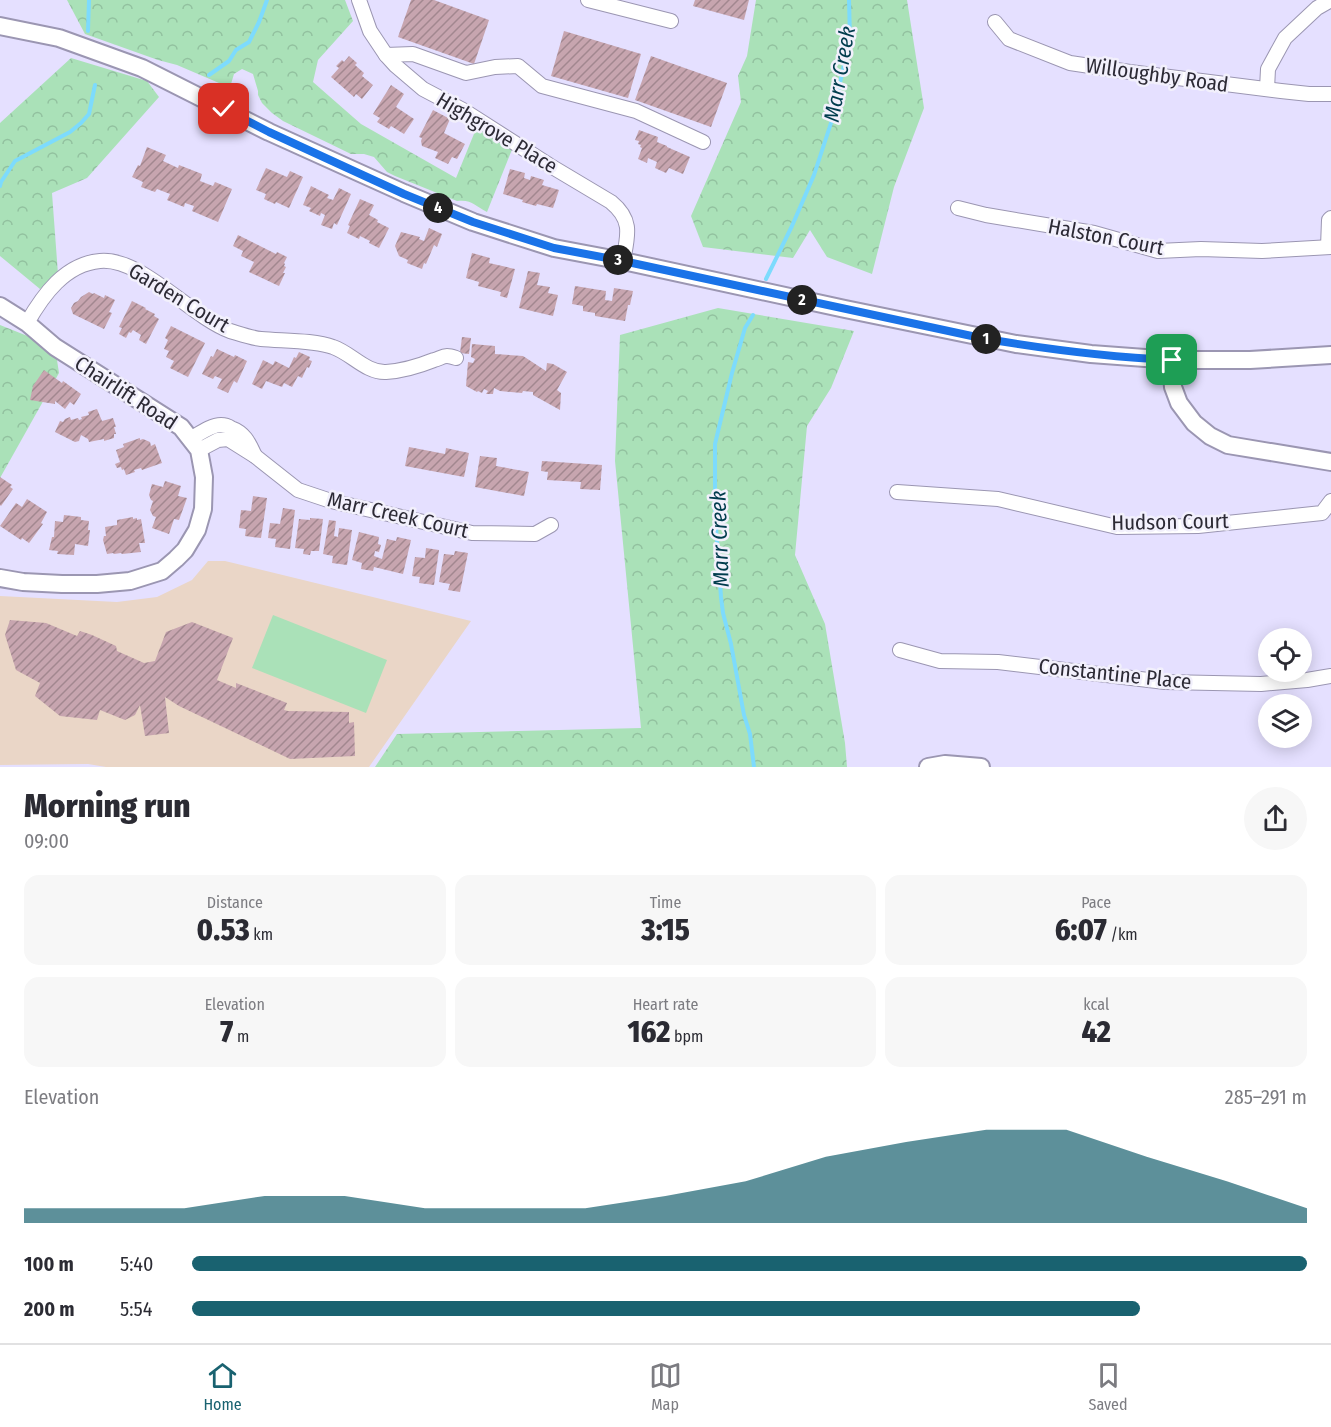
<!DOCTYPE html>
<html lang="en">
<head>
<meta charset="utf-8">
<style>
  :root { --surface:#fff; --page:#f7f7f7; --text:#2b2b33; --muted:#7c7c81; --line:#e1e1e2; --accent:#196270 }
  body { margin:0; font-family:"Fira Sans Condensed",sans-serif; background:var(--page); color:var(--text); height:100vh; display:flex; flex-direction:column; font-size:22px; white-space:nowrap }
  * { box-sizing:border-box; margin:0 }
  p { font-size:20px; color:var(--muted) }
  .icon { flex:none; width:33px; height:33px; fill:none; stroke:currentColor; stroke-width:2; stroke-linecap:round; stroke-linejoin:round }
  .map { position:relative; height:767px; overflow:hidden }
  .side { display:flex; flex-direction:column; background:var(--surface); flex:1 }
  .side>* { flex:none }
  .tools { position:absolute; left:1258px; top:628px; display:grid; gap:12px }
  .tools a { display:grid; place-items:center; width:54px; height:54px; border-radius:50%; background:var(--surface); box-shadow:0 3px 15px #0003; font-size:30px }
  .pin { position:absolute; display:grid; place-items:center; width:51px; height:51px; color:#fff; margin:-26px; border-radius:12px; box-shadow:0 3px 9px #0006 }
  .km { position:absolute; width:30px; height:30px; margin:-15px; border-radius:50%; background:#222; color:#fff; font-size:16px; line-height:30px; text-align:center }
  .round { display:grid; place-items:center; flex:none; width:63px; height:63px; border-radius:32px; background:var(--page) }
  .head { display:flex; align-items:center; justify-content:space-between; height:102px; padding:0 24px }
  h1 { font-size:33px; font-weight:800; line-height:45px }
  .stats { display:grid; grid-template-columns:repeat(3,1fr); gap:9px; height:102px; padding:6px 24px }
  .stats div { display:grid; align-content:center; border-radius:15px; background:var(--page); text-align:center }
  .stats b { font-size:30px; font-weight:800 }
  .stats small { font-size:16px; font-weight:400 }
  .stats p { font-size:16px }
  .chart { height:168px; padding:12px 24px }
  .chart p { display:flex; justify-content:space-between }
  .chart svg { width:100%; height:108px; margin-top:6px; fill:var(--accent); opacity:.7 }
  ul { padding:0 24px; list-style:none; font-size:20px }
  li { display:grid; grid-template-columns:96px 72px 1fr; align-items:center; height:45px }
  li i { height:15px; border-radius:8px; background:var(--accent) }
  .dock { display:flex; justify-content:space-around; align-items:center; height:84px; border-top:2px solid var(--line); background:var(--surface); font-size:16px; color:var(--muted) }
  .dock a { display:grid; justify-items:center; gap:3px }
  .dock .current { color:var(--accent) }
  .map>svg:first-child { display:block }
  .education { fill:#ead6c7 }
  .forest { fill:url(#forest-crowns) }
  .green { fill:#aae1b8 }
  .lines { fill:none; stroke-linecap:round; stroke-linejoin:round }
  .stream { stroke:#7ddbfd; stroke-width:4 }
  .building { fill:url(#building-hatch) }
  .minor-casing { stroke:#9b96b2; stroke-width:16 }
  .tertiary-casing { stroke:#9b96b2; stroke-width:20 }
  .minor { stroke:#fff; stroke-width:14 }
  .tertiary { stroke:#fff; stroke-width:16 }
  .route-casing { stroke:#fff; stroke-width:12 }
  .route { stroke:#1a73e8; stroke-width:8 }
  .labels { text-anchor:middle; stroke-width:5; stroke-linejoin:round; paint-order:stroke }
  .street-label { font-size:21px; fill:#2c2a35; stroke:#f2f0fc }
  .water-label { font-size:22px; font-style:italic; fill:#003c4d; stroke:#f2f0fc }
</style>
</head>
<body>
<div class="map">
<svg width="1331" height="767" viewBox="0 0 1331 767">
  <defs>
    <pattern id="forest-crowns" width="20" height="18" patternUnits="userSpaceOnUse" patternTransform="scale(1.5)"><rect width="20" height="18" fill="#aae1b8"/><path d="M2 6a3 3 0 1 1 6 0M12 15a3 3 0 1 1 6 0" fill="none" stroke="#92c19f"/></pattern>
    <pattern id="building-hatch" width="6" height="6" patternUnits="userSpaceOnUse" patternTransform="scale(1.5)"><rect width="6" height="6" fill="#c7a5af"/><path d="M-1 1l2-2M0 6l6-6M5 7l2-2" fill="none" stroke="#a2878f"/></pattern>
  </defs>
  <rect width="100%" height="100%" fill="#e5e0ff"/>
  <path class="education" d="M208 561H225L471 621 369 767H106L88 764 0 765V596L117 602 157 597 192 580Z"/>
  <g class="forest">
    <path d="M67 0H345L353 21 318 60 313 82 361 124 456 178 478 124 513 147 487 212C475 206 472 199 457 201L395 176 387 172 374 157 364 154H351L283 121 272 113 262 103 258 95V91L253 74 242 69 234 74 231 84 219 83 177 65 158 60 85 34Z"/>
    <path d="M756 0H907L924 108 894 187 872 274 827 257 810 230 793 258 703 247 691 216 741 102 738 76 747 56Z"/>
    <path d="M71 58 147 81 159 97 87 178 52 193 58 274 40 289 0 256V123Z"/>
    <path d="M718 308 854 331 831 388 807 426 795 555 825 624 845 743 847 767H375L397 734 641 728 615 461 620 335Z"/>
    <path d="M0 325 55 347 59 373 0 478Z"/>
  </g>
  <path class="green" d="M273 615 387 660 366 713 252 668Z"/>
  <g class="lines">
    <g class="stream">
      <path d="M88 31 89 0"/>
      <path d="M209 75 229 61 236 50 249 42 259 22 267 0"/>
      <path d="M0 186 1 182 15 161 70 132 81 123 89 114 95 85"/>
      <path d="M766 279 792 226 814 175 831 123 850 38 849 0"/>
      <path d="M753 315 745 328 732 373 715 444V514L721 597 723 613 731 644 744 715 750 734 754 767"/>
    </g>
  </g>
  <g class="building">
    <path d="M411 0H434L489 20 474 64 398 37Z"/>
    <path d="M695 0H749L744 20 693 6Z"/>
    <path d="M564 31 641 54 628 98 551 76Z"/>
    <path d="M349 56 357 63 355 65 364 73 362 76 373 85 362 99 356 94 354 97 331 77 339 68 336 66 342 60 344 62Z"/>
    <path d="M651 56 727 83 711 127 635 100Z"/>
    <path d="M391 85 404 94 396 107 414 119 404 134 391 126 389 129 377 122 380 118 373 114Z"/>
    <path d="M433 110 450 119 444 133 465 144 457 159 452 157 448 164 435 158 438 152 422 146 421 141 422 138 419 137Z"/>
    <path d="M639 130 658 137 657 142 667 146V147L690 157 683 174 669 168 666 173 655 168 657 162 648 158 647 163 638 159 642 148 640 147 641 145 638 144 639 141 635 140Z"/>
    <path d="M147 147 166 155 163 161 178 168 179 165 202 174 200 181 213 186 215 182 232 189 218 222 192 211 194 206 185 203 184 207 167 200 170 194 157 189 155 192 141 187 143 182 132 177 138 165 140 166Z"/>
    <path d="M266 168 287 177 290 171 303 177 289 208 276 202 275 204 264 199 266 194 256 190Z"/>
    <path d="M510 169 525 173 524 178 530 180 531 176 544 180 542 185 559 190 553 208 537 204 536 206 522 202 523 200 503 194Z"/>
    <path d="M311 186 329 195 327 198 333 200 339 188 351 194 337 225 334 223 332 229 321 225 325 215 321 213 320 216 309 211 311 208 303 205Z"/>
    <path d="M360 199 374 205 369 215 378 220 377 222 389 228 379 248 369 243 370 241 360 236 359 239 347 233 350 226 348 225Z"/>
    <path d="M429 228 442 234 437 247 434 245 426 264 424 263 422 269 407 263 408 260 399 256 395 246 401 232 420 237 419 239 424 241Z"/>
    <path d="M238 235 276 254 277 252 287 257 284 263 285 264 284 266 286 267 283 273H285L279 286 249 272 254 262 241 256 243 251 233 246Z"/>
    <path d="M472 253 490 258 489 263 515 269 507 298 500 296 501 292 478 286 479 282 466 278Z"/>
    <path d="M528 271 540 273 537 285 550 287 548 293 558 295 553 316 519 308Z"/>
    <path d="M575 286 606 291 605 300 612 301 614 288 633 291 630 305H628L625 321 595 316V313L583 311V306L572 304Z"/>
    <path d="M89 292 93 294 94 293 104 298 105 295 115 300 109 312 112 313 104 329 73 314 71 308 74 303 78 301 81 297Z"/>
    <path d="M132 301 146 308 145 309 155 314 154 316 159 319 146 344 139 340 141 335 133 330 131 333 129 332 126 338 119 334 122 328 119 327Z"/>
    <path d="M171 326 205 343 188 377 170 368 174 361 166 357 169 351 164 349 168 340 165 338Z"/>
    <path d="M462 337 471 338 469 354 460 353Z"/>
    <path d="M472 344 495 346V354L523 356 546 371 547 363 553 364 567 372 557 390 561 393 560 410 533 395V392L523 391 522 393 500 391 494 388 493 394H486L488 391 484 389 482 393 478 391 477 392 466 386 468 362 473 363 475 359 471 357Z"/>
    <path d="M217 349 234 357 235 355 247 361 237 383 234 381 228 393 217 388 222 379 215 376 213 379 202 374 211 356 213 357Z"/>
    <path d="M299 352 310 357 309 360 312 361 309 368 307 367 302 378 298 376 292 387 284 383 282 387 266 381 262 389 252 384 263 360 273 365 275 361 289 368 294 357 296 358Z"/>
    <path d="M44 370 62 383 63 381 81 394 74 405 70 402 65 409 55 401V404L30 400 33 386Z"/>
    <path d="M97 409 102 421 113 418 116 427H114L116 434H114V438L104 441V439L89 442 88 439 81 435 79 441 75 442 55 432 60 421 63 422 65 419 70 417 71 420 78 418 79 420 82 419 81 417 89 415 88 412Z"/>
    <path d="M140 438V440L143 439 150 442 151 446 155 444 162 463 142 470 141 468 134 470 135 472 126 475 124 469 122 470 121 467 117 468 115 464 120 462 116 450 124 447 123 444Z"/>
    <path d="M409 447 445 454 446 448 469 453 464 477 405 466Z"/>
    <path d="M480 456 497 458 496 466 529 472 524 496 475 487Z"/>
    <path d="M542 461 602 465 600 490 580 489 581 482 547 480 548 472 541 471Z"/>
    <path d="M0 477 12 485 10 487 13 489 1 506 0 505Z"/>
    <path d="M165 481 181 486 178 496 187 498 179 520 174 519 169 534 152 528 156 517 153 516 150 510 153 501 151 500 149 495 152 484 163 487Z"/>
    <path d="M253 496 267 498 261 538 245 536 246 529 239 528 241 510 251 511Z"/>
    <path d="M27 499 47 512 41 523 43 524 29 543 22 538 21 540 0 526 16 503 22 507Z"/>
    <path d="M283 508 295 510 290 549 275 547 276 539 268 538 270 523 280 524Z"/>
    <path d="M64 515 81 517V520L89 521 88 530H90L88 546 75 544 74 555 57 554 58 551 49 550 52 537H54L55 521 63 522Z"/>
    <path d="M133 517V519L137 518V520L141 519 145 543H139L141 552 122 554 121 553 114 554 113 553 107 554 103 540 104 536H106L105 527 117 525V520Z"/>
    <path d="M310 518 323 519 319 551H311L310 555 303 554 304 549 295 548 299 519 310 520Z"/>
    <path d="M329 520 336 521 334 536 338 537 339 528 352 530 347 565 332 563 333 556 323 554Z"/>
    <path d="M359 532 379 537 378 544 381 545 379 552 375 551 374 556 382 559 387 539 396 541 397 537 411 540 403 574 374 567 373 571 361 569 362 563 352 560Z"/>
    <path d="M426 548 439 550 434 585 419 583 420 577 412 576 415 557 425 558Z"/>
    <path d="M455 551 468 553 460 592 448 590 450 584 439 582 444 554 454 555Z"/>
    <path d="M10 620 46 623 77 636 80 631 92 635 116 646 117 651 144 663 155 661 166 632 192 622 233 638 217 680 236 688V683L287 703 284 710 288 711 349 712V723L354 722 355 756 290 759 179 706 165 697 169 733 145 736 140 705 135 715 125 720 100 710 97 720 60 716 35 696 40 683 16 670 5 635Z"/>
  </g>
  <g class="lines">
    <g class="minor-casing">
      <g id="minor">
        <path d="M359 0 370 31 386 55 396 66 423 89 463 110 549 165 611 202C633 220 628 235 623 261"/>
        <path d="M588 0 671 21"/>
        <path d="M995 22 1009 39 1070 63 1130 72 1281 91 1309 94H1331"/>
        <path d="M386 55 413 54 466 73 495 67 518 66 542 86 636 111 703 142"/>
        <path d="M1267 89 1268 69 1285 38 1317 8 1331 0"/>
        <path d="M958 208 986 215 1094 233 1158 251 1201 249 1262 251 1331 247"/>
        <path d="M1328 247 1329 220 1331 218"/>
        <path d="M27 323C43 295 65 264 100 261 141 257 190 316 230 331 240 334 251 338 261 339 282 341 314 340 333 347 351 353 366 373 386 372 402 371 419 366 434 360 439 359 442 356 447 356 450 356 453 357 456 358"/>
        <path d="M190 439C199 434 211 425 221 425 225 425 228 426 231 428 245 433 249 443 255 456"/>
        <path d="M199 450 218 440 228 439 255 456 298 490 331 501 472 533 535 534 551 525"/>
        <path d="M897 492 998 499 1117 527 1198 526 1322 513 1331 501"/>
        <path d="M900 650 940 661 998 662 1165 682 1261 684 1307 680 1331 676"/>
      </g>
    </g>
    <g class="tertiary-casing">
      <g id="tertiary">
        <path d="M0 26 59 38 142 68 269 132 404 193 473 222 554 248 623 261 845 309 1016 344 1091 354 1172 360H1250L1331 355"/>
        <path d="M0 306 27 323 55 347 181 427 199 450 204 477 203 509 197 530 185 550 176 559 162 571 130 581 97 584H62L23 582 0 578"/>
        <path d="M1172 360V377L1173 387 1179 403 1194 423 1210 436 1228 445 1331 462"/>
        <path d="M928 767 945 764 981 767"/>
      </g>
    </g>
    <use href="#minor" class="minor"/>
    <use href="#tertiary" class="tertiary"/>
  </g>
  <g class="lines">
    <g class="route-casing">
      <path id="route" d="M224 109 269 132 404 194 473 222 554 248 623 261 981 338C1045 349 1108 357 1172 360"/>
    </g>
    <use href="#route" class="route"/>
  </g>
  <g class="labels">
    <g class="street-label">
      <text transform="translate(1157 75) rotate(8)" y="7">Willoughby Road</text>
      <text transform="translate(497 133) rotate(31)" y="7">Highgrove Place</text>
      <text transform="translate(1106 237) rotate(11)" y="7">Halston Court</text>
      <text transform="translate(179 298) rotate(31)" y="7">Garden Court</text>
      <text transform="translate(126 393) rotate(33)" y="7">Chairlift Road</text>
      <text transform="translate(398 515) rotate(13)" y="7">Marr Creek Court</text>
      <text transform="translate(1170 522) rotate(-1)" y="7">Hudson Court</text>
      <text transform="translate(1115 674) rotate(6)" y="7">Constantine Place</text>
    </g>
    <g class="water-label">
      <text transform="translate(839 74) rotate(-80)" y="8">Marr Creek</text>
      <text transform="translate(719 539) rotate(-92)" y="8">Marr Creek</text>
    </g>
  </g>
</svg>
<div class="tools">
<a><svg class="icon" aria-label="locate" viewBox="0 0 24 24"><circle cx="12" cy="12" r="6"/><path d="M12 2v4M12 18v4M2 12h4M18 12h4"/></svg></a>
<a><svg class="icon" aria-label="layers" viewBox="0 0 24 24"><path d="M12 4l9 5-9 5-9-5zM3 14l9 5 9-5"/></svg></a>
</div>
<div class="pin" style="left:1172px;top:360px;background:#1e9e55"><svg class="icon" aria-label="arrive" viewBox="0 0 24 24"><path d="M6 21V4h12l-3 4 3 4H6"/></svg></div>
<div class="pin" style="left:224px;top:109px;background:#d93025"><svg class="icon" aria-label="check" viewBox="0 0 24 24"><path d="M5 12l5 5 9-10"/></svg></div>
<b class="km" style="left:986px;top:339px">1</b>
<b class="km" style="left:802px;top:300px">2</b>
<b class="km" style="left:618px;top:260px">3</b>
<b class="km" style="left:438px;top:208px">4</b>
</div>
<section class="side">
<div class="head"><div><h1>Morning run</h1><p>09:00</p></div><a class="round"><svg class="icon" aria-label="share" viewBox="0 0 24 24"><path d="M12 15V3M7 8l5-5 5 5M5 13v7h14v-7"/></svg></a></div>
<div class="stats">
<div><p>Distance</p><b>0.53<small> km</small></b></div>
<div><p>Time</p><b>3:15</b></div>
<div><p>Pace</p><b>6:07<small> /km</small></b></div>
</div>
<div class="stats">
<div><p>Elevation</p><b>7<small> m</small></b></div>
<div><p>Heart rate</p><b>162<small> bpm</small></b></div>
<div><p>kcal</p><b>42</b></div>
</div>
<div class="chart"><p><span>Elevation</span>285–291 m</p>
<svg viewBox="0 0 160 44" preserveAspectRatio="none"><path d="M0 44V38L10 38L20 38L30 33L40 33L50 38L60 38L70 38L80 33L90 27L100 17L110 11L120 6L130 6L140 17L150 27L160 38V44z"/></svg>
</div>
<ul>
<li><b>100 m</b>5:40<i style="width:100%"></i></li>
<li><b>200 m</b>5:54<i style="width:85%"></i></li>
</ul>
</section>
<nav class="dock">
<a class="current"><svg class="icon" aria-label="home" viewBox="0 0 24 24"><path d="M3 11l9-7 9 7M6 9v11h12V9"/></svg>Home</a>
<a><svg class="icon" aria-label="map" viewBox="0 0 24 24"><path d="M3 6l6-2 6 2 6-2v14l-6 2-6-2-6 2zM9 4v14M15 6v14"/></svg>Map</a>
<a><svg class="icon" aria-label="saved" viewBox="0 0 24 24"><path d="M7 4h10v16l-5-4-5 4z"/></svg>Saved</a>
</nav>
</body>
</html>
